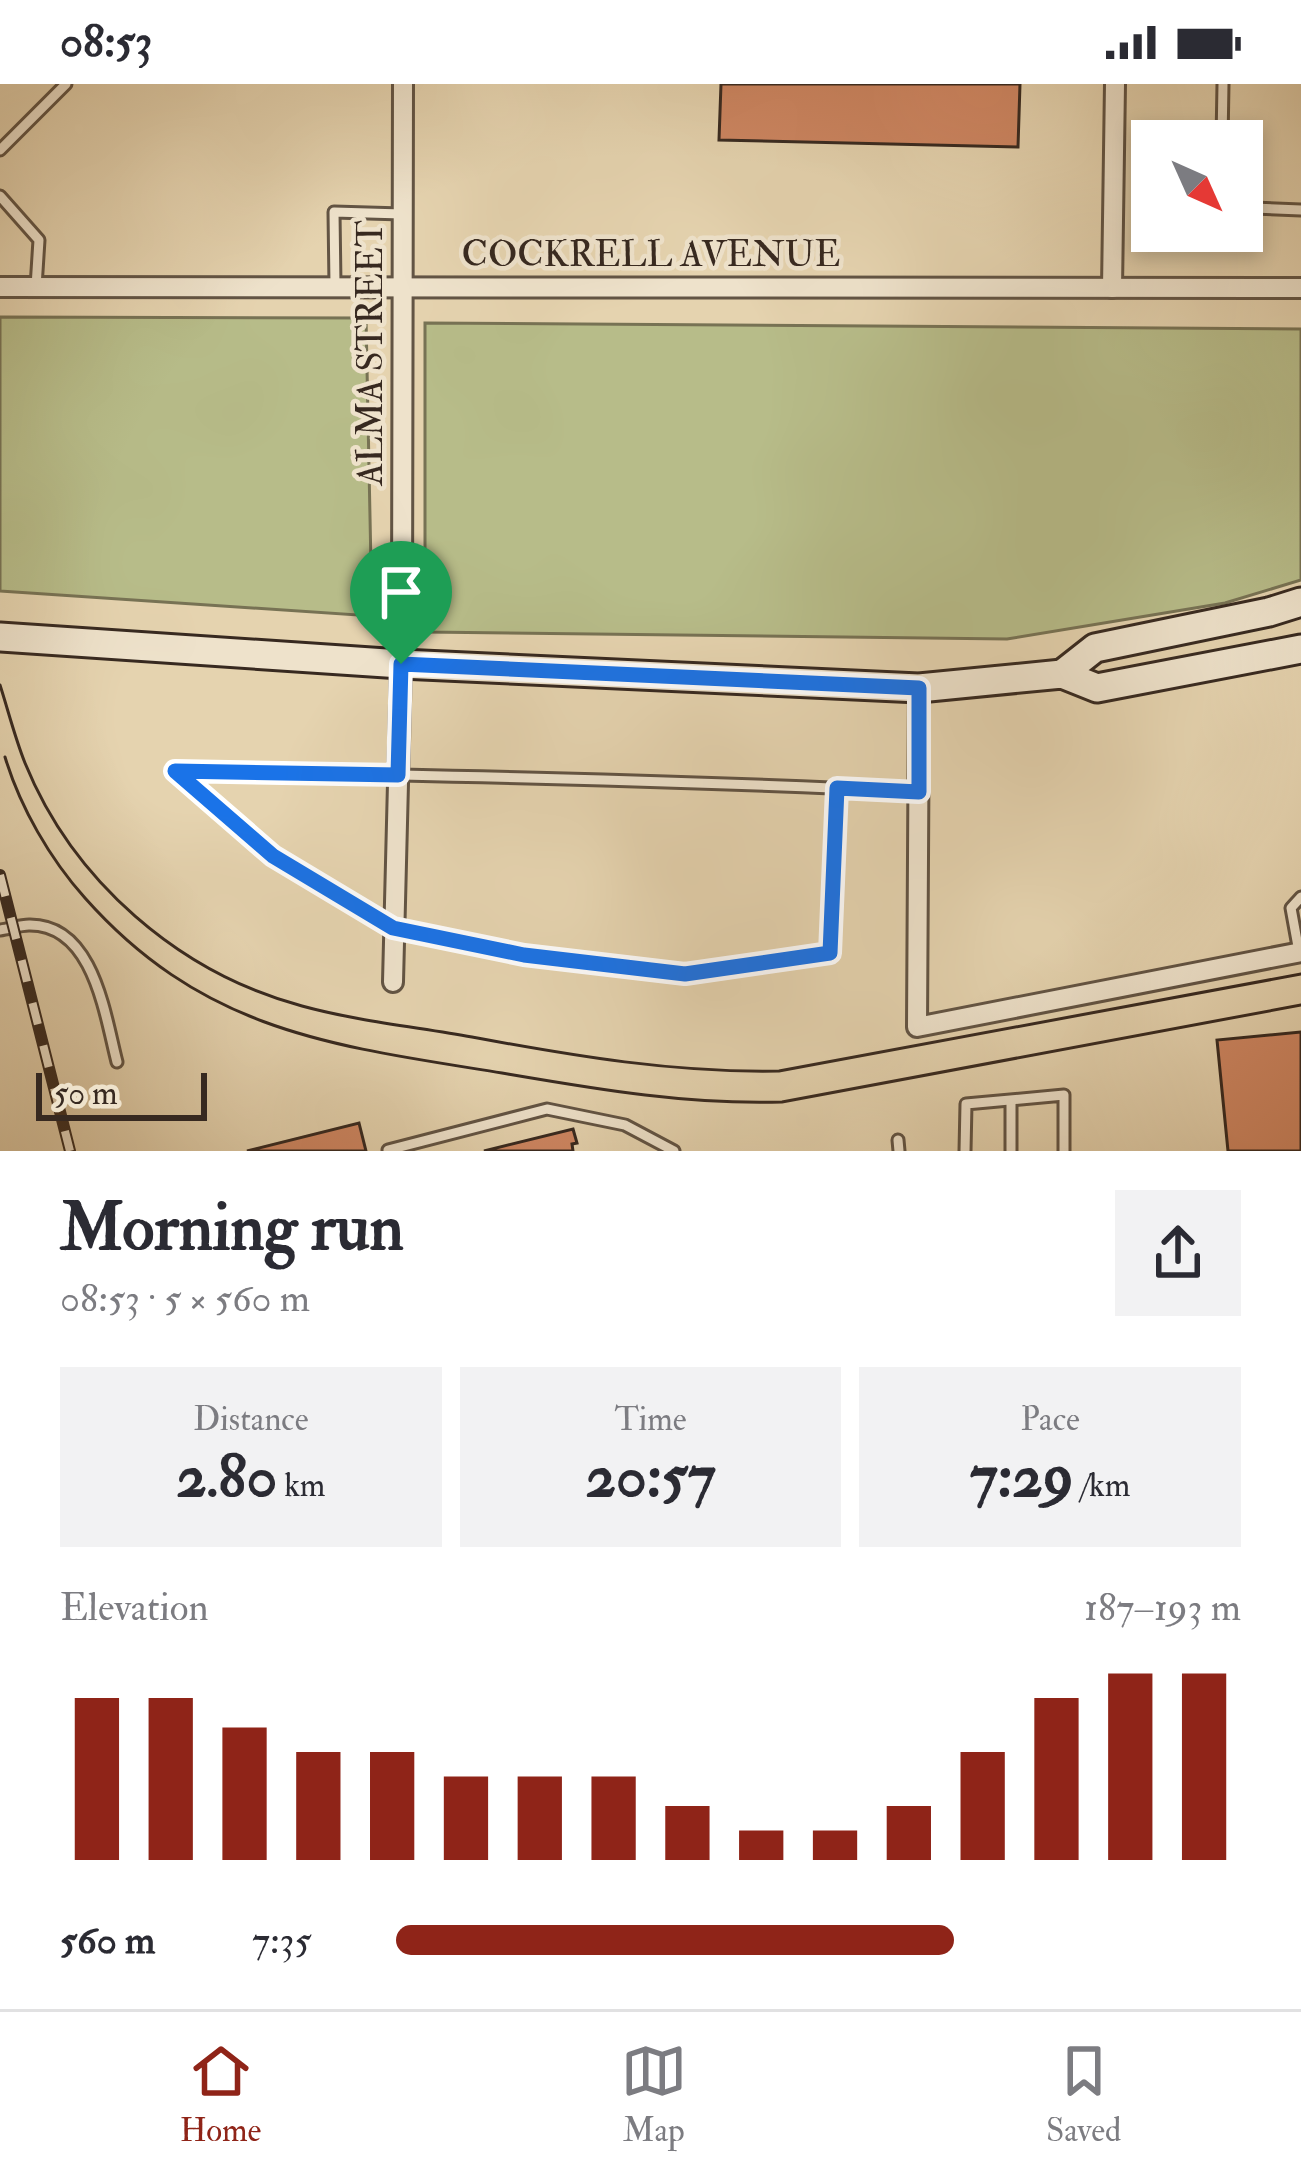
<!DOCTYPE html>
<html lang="en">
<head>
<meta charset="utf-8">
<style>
  :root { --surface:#fff; --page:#f2f2f3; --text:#2b2b33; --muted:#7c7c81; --line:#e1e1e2; --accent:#8f2418 }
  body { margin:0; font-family:"IM FELL Double Pica",serif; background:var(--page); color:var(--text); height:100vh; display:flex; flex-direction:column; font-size:45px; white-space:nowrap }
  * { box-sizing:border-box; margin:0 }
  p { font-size:39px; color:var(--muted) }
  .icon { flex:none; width:66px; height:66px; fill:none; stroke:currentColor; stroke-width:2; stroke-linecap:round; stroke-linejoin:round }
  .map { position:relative; height:1067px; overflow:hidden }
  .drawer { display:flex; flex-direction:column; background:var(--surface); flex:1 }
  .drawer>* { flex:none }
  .needle { width:78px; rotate:135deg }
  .tools { position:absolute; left:1131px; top:36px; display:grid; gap:24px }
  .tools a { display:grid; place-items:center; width:132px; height:132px; border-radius:0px; background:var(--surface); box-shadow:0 6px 18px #0003; font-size:60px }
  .scale { position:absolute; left:36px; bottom:30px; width:171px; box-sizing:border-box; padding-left:12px; border:6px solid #372920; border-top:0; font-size:33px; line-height:42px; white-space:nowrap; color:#372920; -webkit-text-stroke:9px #eee2cb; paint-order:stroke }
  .pin { position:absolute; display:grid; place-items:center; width:102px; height:102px; color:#fff; margin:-123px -51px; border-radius:50% 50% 50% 0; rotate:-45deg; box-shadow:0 0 12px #0007 }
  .pin .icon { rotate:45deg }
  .round { display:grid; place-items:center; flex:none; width:126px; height:126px; border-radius:0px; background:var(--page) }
  .head { display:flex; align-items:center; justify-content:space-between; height:204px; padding:0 60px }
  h1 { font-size:66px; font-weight:700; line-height:90px }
  .metrics { display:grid; grid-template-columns:repeat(3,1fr); gap:18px; height:204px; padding:12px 60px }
  .metrics div { display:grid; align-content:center; border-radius:0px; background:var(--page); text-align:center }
  .metrics b { font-size:60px; font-weight:700 }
  .metrics small { font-size:33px; font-weight:400 }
  .metrics p { font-size:33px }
  .chart { height:336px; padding:24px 60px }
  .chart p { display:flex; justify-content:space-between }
  .chart svg { width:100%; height:216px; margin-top:12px; stroke:var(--accent); stroke-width:6 }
  ul { padding:0 60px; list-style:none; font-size:39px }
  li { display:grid; grid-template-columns:192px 144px 1fr; align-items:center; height:90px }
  li i { height:30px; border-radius:15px; background:var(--accent) }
  .status { display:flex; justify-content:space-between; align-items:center; height:84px; padding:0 60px; background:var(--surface); direction:ltr }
  .status svg { height:33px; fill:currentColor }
  .tabs { display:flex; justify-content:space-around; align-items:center; height:168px; border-top:3px solid var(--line); background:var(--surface); font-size:33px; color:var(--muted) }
  .tabs a { display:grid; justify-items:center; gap:6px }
  .tabs .on { color:var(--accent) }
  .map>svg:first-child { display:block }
  .green { fill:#b7bc89; stroke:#777254; stroke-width:3 }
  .building { fill:#ce8662; stroke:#372920; stroke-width:3 }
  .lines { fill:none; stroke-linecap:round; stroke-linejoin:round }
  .service-casing { stroke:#625444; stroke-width:15 }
  .minor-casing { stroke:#625444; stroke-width:24 }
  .secondary-casing { stroke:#372920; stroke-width:33 }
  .service { stroke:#eee2cb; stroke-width:9 }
  .minor { stroke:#eee2cb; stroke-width:18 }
  .secondary { stroke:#eee2cb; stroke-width:27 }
  .tram { stroke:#372920; stroke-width:3 }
  .rail-casing { stroke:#372920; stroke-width:12 }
  .rail { stroke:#eee2cb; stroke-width:8; stroke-dasharray:22; stroke-linecap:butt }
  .route-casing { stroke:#fff; stroke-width:24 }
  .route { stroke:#1a73e8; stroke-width:15 }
  .labels { text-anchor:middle; stroke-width:9; stroke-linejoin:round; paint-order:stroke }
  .street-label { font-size:36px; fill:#372920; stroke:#eee2cb }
</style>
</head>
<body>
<div class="status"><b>08:53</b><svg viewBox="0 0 49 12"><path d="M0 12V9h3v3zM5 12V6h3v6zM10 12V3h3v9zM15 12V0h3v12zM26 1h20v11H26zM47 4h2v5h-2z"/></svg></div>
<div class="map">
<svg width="1301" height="1067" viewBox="0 0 1301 1067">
  <rect width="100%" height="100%" fill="#e5d3af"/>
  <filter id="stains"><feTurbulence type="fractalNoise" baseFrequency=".00167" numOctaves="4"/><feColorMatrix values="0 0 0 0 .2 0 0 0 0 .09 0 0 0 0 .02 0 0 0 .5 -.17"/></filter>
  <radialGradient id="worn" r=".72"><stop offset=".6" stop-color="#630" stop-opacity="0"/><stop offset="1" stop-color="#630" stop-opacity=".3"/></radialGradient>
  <g class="green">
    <path d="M0 233 366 234 372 532 0 507Z"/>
    <path d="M425 239 1301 245V496L1225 519 1007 555 425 548Z"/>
  </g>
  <g class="building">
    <path d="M721 0H1020L1018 63 719 56Z"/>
    <path d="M1301 948V1067H1228L1217 956Z"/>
    <path d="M359 1039 366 1067H247Z"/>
    <path d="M573 1045 577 1059 572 1060 573 1067H484Z"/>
  </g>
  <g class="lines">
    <g class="service-casing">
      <g id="service">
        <path d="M1222 57 1223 0"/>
        <path d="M0 66 66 0"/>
        <path d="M0 112 39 156 36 203"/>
        <path d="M1242 118 1254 124 1301 126"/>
        <path d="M335 201 334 128 402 130"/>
        <path d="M837 704 831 869 685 890 524 871 393 845 273 773 174 687C423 691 671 696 919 708"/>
        <path d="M0 846C9 845 20 841 29 841 94 840 105 932 117 978"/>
        <path d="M1299 868 1291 824 1301 813"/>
        <path d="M1011 1018V1067"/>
        <path d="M898 1056 899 1067"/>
        <path d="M388 1066 547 1025 625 1041 674 1067"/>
        <path d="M965 1067 966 1020 1064 1011V1067"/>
      </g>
    </g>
    <g class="minor-casing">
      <g id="minor">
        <path d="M0 203 1301 204"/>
        <path d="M1112 204 1115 0"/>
        <path d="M919 604 917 943 1301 868"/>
        <path d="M393 898 402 540 403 0"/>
      </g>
    </g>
    <g class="secondary-casing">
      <g id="secondary">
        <path d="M0 553 401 580 919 604 1062 590 1097 604 1301 565"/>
        <path d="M1062 590 1095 564 1269 528 1301 518"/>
      </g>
    </g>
    <use href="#service" class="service"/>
    <use href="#minor" class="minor"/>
    <use href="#secondary" class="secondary"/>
    <g class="tram">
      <path d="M0 601C8 626 15 654 25 679 73 797 179 889 302 922 357 937 416 943 472 953 574 972 675 989 779 987L1301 890"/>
      <path d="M5 673C20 723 50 775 85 814 205 949 335 962 502 989 596 1005 687 1021 782 1018L1301 921"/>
    </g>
    <g class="rail-casing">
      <path id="rail" d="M0 791 70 1067"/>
    </g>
    <use href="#rail" class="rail"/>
  </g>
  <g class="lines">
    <g class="route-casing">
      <path id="route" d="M401 580 919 604V708L837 704 830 869 685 890 524 871 393 844 273 772 175 687 398 691Z"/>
    </g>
    <use href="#route" class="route"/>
  </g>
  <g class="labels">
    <g class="street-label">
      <text x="651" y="182">COCKRELL AVENUE</text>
      <text transform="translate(369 269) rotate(-90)" y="13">ALMA STREET</text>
    </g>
  </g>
  <rect width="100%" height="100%" filter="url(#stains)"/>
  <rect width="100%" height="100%" fill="url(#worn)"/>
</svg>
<div class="tools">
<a><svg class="needle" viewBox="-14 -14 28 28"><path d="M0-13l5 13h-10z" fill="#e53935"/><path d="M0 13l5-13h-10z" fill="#7c7c81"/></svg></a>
</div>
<div class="scale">50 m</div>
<div class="pin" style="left:401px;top:580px;background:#1e9e55"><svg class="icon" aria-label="arrive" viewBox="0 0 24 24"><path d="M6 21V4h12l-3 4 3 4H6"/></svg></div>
</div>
<section class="drawer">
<div class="head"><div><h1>Morning run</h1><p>08:53 · 5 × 560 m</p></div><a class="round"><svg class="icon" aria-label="share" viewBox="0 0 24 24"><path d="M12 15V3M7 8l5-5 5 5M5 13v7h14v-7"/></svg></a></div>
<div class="metrics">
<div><p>Distance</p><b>2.80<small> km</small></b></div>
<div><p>Time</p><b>20:57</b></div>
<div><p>Pace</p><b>7:29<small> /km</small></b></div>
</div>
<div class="chart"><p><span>Elevation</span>187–193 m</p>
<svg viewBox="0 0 160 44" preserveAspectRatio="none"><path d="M5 44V11M15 44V11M25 44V17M35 44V22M45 44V22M55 44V27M65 44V27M75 44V27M85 44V33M95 44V38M105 44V38M115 44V33M125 44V22M135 44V11M145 44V6M155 44V6"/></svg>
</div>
<ul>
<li><b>560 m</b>7:35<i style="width:66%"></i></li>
</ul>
</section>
<nav class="tabs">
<a class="on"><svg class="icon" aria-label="home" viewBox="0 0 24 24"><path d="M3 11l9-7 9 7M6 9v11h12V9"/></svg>Home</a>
<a><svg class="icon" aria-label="map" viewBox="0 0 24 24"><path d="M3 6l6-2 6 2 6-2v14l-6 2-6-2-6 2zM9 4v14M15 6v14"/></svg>Map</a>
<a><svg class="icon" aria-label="saved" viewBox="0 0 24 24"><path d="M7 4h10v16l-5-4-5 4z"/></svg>Saved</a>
</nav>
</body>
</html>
